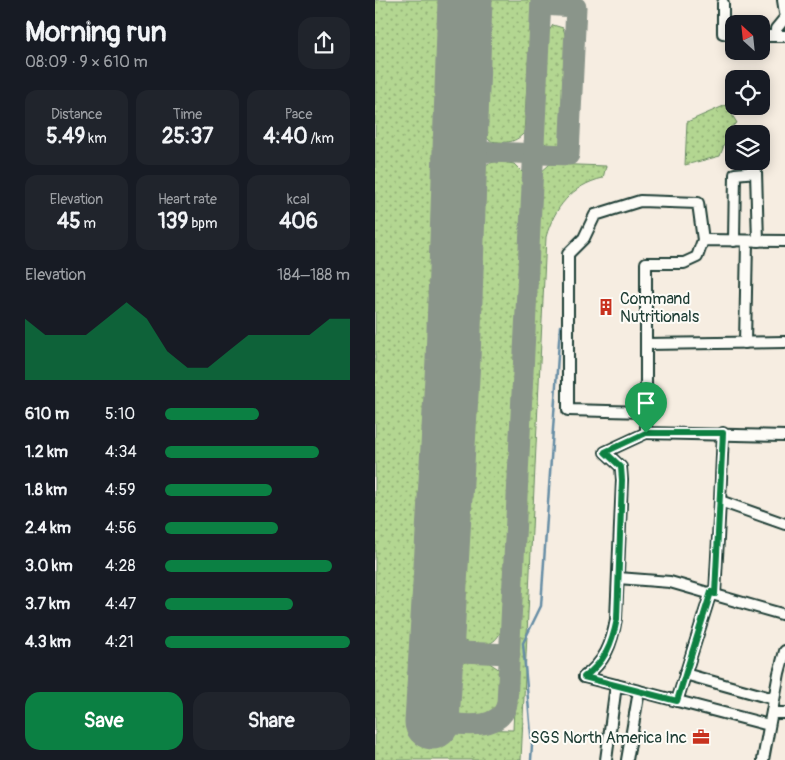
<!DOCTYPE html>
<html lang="en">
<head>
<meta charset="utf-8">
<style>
  :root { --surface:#171b24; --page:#20242c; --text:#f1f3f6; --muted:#9ea1a6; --accent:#0b8043 }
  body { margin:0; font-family:Pangolin,sans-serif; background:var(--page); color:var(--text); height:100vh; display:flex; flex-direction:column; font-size:19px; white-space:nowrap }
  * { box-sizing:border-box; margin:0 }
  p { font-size:16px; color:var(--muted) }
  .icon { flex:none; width:28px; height:28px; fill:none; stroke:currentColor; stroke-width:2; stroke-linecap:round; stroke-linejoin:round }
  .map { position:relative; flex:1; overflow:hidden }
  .sheet { display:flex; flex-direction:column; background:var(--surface); width:375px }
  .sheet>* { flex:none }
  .needle { width:32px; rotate:333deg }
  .buttons { position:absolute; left:350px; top:15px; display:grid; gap:10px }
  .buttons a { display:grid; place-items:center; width:45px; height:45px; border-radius:10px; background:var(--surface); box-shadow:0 2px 12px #0003; font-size:25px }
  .pin { position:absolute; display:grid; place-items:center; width:42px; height:42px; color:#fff; margin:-51px -21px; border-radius:50% 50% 50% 0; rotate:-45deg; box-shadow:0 0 5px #0007 }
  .pin .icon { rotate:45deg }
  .round { display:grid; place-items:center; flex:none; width:52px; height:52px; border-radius:15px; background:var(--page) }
  .head { display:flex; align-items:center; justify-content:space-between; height:85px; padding:0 25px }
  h1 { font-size:28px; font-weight:800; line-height:38px }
  .figures { display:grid; grid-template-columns:repeat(3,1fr); gap:8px; height:85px; padding:5px 25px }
  .figures div { display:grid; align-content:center; border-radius:12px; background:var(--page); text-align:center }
  .figures b { font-size:21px; font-weight:800 }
  .figures small { font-size:14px; font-weight:400 }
  .figures p { font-size:14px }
  .chart { height:140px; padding:10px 25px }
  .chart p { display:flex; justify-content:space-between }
  .chart svg { width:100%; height:90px; margin-top:5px; fill:var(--accent); opacity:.7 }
  .action { display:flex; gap:10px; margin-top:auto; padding:10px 25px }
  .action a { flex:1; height:58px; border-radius:15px; background:var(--accent); color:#fff; font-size:20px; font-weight:800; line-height:58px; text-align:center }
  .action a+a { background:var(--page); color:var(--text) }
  ul { padding:0 25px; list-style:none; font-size:16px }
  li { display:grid; grid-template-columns:80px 60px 1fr; align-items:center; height:38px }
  li i { height:12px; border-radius:6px; background:var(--accent) }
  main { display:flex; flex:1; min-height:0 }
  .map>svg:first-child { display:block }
  .grass { fill:url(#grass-dots); stroke:#698a62 }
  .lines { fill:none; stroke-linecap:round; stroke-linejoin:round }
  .stream { stroke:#668da5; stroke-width:2.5 }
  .taxiway { stroke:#8a958a; stroke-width:21 }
  .runway { stroke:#8a958a; stroke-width:55 }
  .minor-casing { stroke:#1f3d34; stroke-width:14 }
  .minor { stroke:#fdfcf7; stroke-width:10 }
  .route-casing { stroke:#fff; stroke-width:10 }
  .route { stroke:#0b8043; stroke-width:6 }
  .labels { text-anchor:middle; stroke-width:4; stroke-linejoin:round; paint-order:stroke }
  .poi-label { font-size:16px; fill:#1f3d34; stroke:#fdfcf7; text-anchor:start }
</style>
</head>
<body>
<main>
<section class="sheet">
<div class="head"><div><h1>Morning run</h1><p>08:09 · 9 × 610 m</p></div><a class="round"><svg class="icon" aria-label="share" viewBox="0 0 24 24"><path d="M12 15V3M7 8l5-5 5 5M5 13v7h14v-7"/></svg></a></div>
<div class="figures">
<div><p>Distance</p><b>5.49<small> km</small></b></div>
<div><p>Time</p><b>25:37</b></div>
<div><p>Pace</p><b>4:40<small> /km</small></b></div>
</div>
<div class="figures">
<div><p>Elevation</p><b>45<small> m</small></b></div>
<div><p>Heart rate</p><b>139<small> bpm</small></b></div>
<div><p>kcal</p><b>406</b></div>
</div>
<div class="chart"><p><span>Elevation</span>184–188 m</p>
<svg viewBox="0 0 160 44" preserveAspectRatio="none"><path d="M0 44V14L10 22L20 22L30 22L40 14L50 6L60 14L70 30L80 38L90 38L100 30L110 22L120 22L130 22L140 22L150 14L160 14V44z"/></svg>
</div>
<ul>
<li><b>610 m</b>5:10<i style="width:51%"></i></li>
<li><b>1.2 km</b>4:34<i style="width:83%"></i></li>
<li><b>1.8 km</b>4:59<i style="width:58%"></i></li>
<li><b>2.4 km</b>4:56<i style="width:61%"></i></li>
<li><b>3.0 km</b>4:28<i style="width:90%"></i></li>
<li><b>3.7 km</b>4:47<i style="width:69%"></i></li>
<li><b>4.3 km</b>4:21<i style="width:100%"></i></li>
</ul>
<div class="action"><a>Save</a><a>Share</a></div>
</section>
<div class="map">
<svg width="410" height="760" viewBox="0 0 410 760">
  <defs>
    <pattern id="grass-dots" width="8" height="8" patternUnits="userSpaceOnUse" patternTransform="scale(1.25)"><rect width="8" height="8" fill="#b3d691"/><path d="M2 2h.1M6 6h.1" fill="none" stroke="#91af77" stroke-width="1.8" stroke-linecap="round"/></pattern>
  </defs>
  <rect width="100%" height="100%" fill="#f6ede1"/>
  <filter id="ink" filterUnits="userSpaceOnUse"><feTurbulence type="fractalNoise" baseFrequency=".02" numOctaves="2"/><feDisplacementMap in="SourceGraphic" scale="10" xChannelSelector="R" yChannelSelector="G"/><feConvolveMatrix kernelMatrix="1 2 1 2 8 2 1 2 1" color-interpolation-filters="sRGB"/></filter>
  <g filter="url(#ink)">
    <g class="grass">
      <path d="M0 0H74L42 728 138 730 164 174 175 164 231 166 228 178C197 185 179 208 171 237L146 760H0Z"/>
      <path d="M105 0H157L149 133C139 144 129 143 115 141L100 124Z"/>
      <path d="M178 25 188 28 192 40 188 138 184 145 178 148 166 141V131L171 35Z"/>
      <path d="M351 105 362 123 356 127 345 156 310 165 312 122Z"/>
      <path d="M122 161 139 164 149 174 129 619C126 636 121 644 103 647L82 638 77 622 97 182 106 166Z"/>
      <path d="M95 660H110L125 670C134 708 119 720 83 714 66 698 72 667 95 660Z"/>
    </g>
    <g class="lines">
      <path class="stream" d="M156 760 157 745 148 643 166 606 185 326"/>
      <g class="taxiway">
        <path d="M84 151 194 155 201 7 166 5"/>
        <path d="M61 651 135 654"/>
        <path d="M57 722C80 723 125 734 132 704L166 0"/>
      </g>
      <path class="runway" d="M57 722 78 360 90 0"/>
      <g class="minor-casing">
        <g id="minor">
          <path d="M408 0 410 13"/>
          <path d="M348 3V33L359 35"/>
          <path d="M410 18 401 29V36H410"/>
          <path d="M386 36H401"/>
          <path d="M359 241 360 174 381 172 383 241"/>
          <path d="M410 241 328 240 322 257 309 263H271V433L410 436"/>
          <path d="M370 343 372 241"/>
          <path d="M271 344 410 342"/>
          <path d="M271 412 193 410V254L209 238 220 215 265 201 323 203 328 240"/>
          <path d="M345 501 348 433"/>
          <path d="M243 578 295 582 410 615"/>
          <path d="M340 594 345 501 410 524"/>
          <path d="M310 674 399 699"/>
          <path d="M209 677C230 662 237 644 241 619L247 480 246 467 230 452 271 433"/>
          <path d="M209 677 241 685 231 760"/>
          <path d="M241 685 264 691"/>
          <path d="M302 701 336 592"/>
          <path d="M397 713H410"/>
          <path d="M252 760 264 691 394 725"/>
          <path d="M388 760 404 673 410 651"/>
        </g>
      </g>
      <use href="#minor" class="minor"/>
    </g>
  </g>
  <g class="lines" filter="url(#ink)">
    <g class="route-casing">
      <path id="route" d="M271 433H348L340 594 336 592 302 701 209 677C230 662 237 644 242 619L247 480 246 467 230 452Z"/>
    </g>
    <use href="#route" class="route"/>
  </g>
  <defs>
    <g id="building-bare" transform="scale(1.35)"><path d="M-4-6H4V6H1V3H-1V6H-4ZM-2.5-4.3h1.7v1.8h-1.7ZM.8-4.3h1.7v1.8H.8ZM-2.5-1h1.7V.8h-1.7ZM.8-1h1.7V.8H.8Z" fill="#c8321e" stroke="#fdfcf7" stroke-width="2.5" paint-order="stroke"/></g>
    <g id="office-bare" transform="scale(1.35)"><path d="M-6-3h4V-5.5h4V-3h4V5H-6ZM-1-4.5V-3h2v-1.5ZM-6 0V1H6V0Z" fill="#c8321e" stroke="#fdfcf7" stroke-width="2.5" paint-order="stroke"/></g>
  </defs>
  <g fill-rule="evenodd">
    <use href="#building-bare" x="231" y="307"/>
    <use href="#office-bare" x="326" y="737"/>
  </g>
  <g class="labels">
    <g class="poi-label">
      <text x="245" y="304">Command<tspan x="245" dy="18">Nutritionals</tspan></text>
      <text x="312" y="743" text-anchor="end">SGS North America Inc</text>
    </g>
  </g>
</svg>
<div class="buttons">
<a><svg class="needle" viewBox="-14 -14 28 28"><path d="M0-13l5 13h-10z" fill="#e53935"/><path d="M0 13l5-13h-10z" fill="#9ea1a6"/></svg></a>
<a><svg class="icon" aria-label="locate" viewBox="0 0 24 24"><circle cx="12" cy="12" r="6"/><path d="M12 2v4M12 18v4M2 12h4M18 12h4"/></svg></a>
<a><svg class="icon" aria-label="layers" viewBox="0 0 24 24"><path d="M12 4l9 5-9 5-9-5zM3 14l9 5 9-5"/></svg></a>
</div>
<div class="pin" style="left:271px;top:433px;background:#1e9e55"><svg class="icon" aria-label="arrive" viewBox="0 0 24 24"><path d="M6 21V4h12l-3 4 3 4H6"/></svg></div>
</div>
</main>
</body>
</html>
